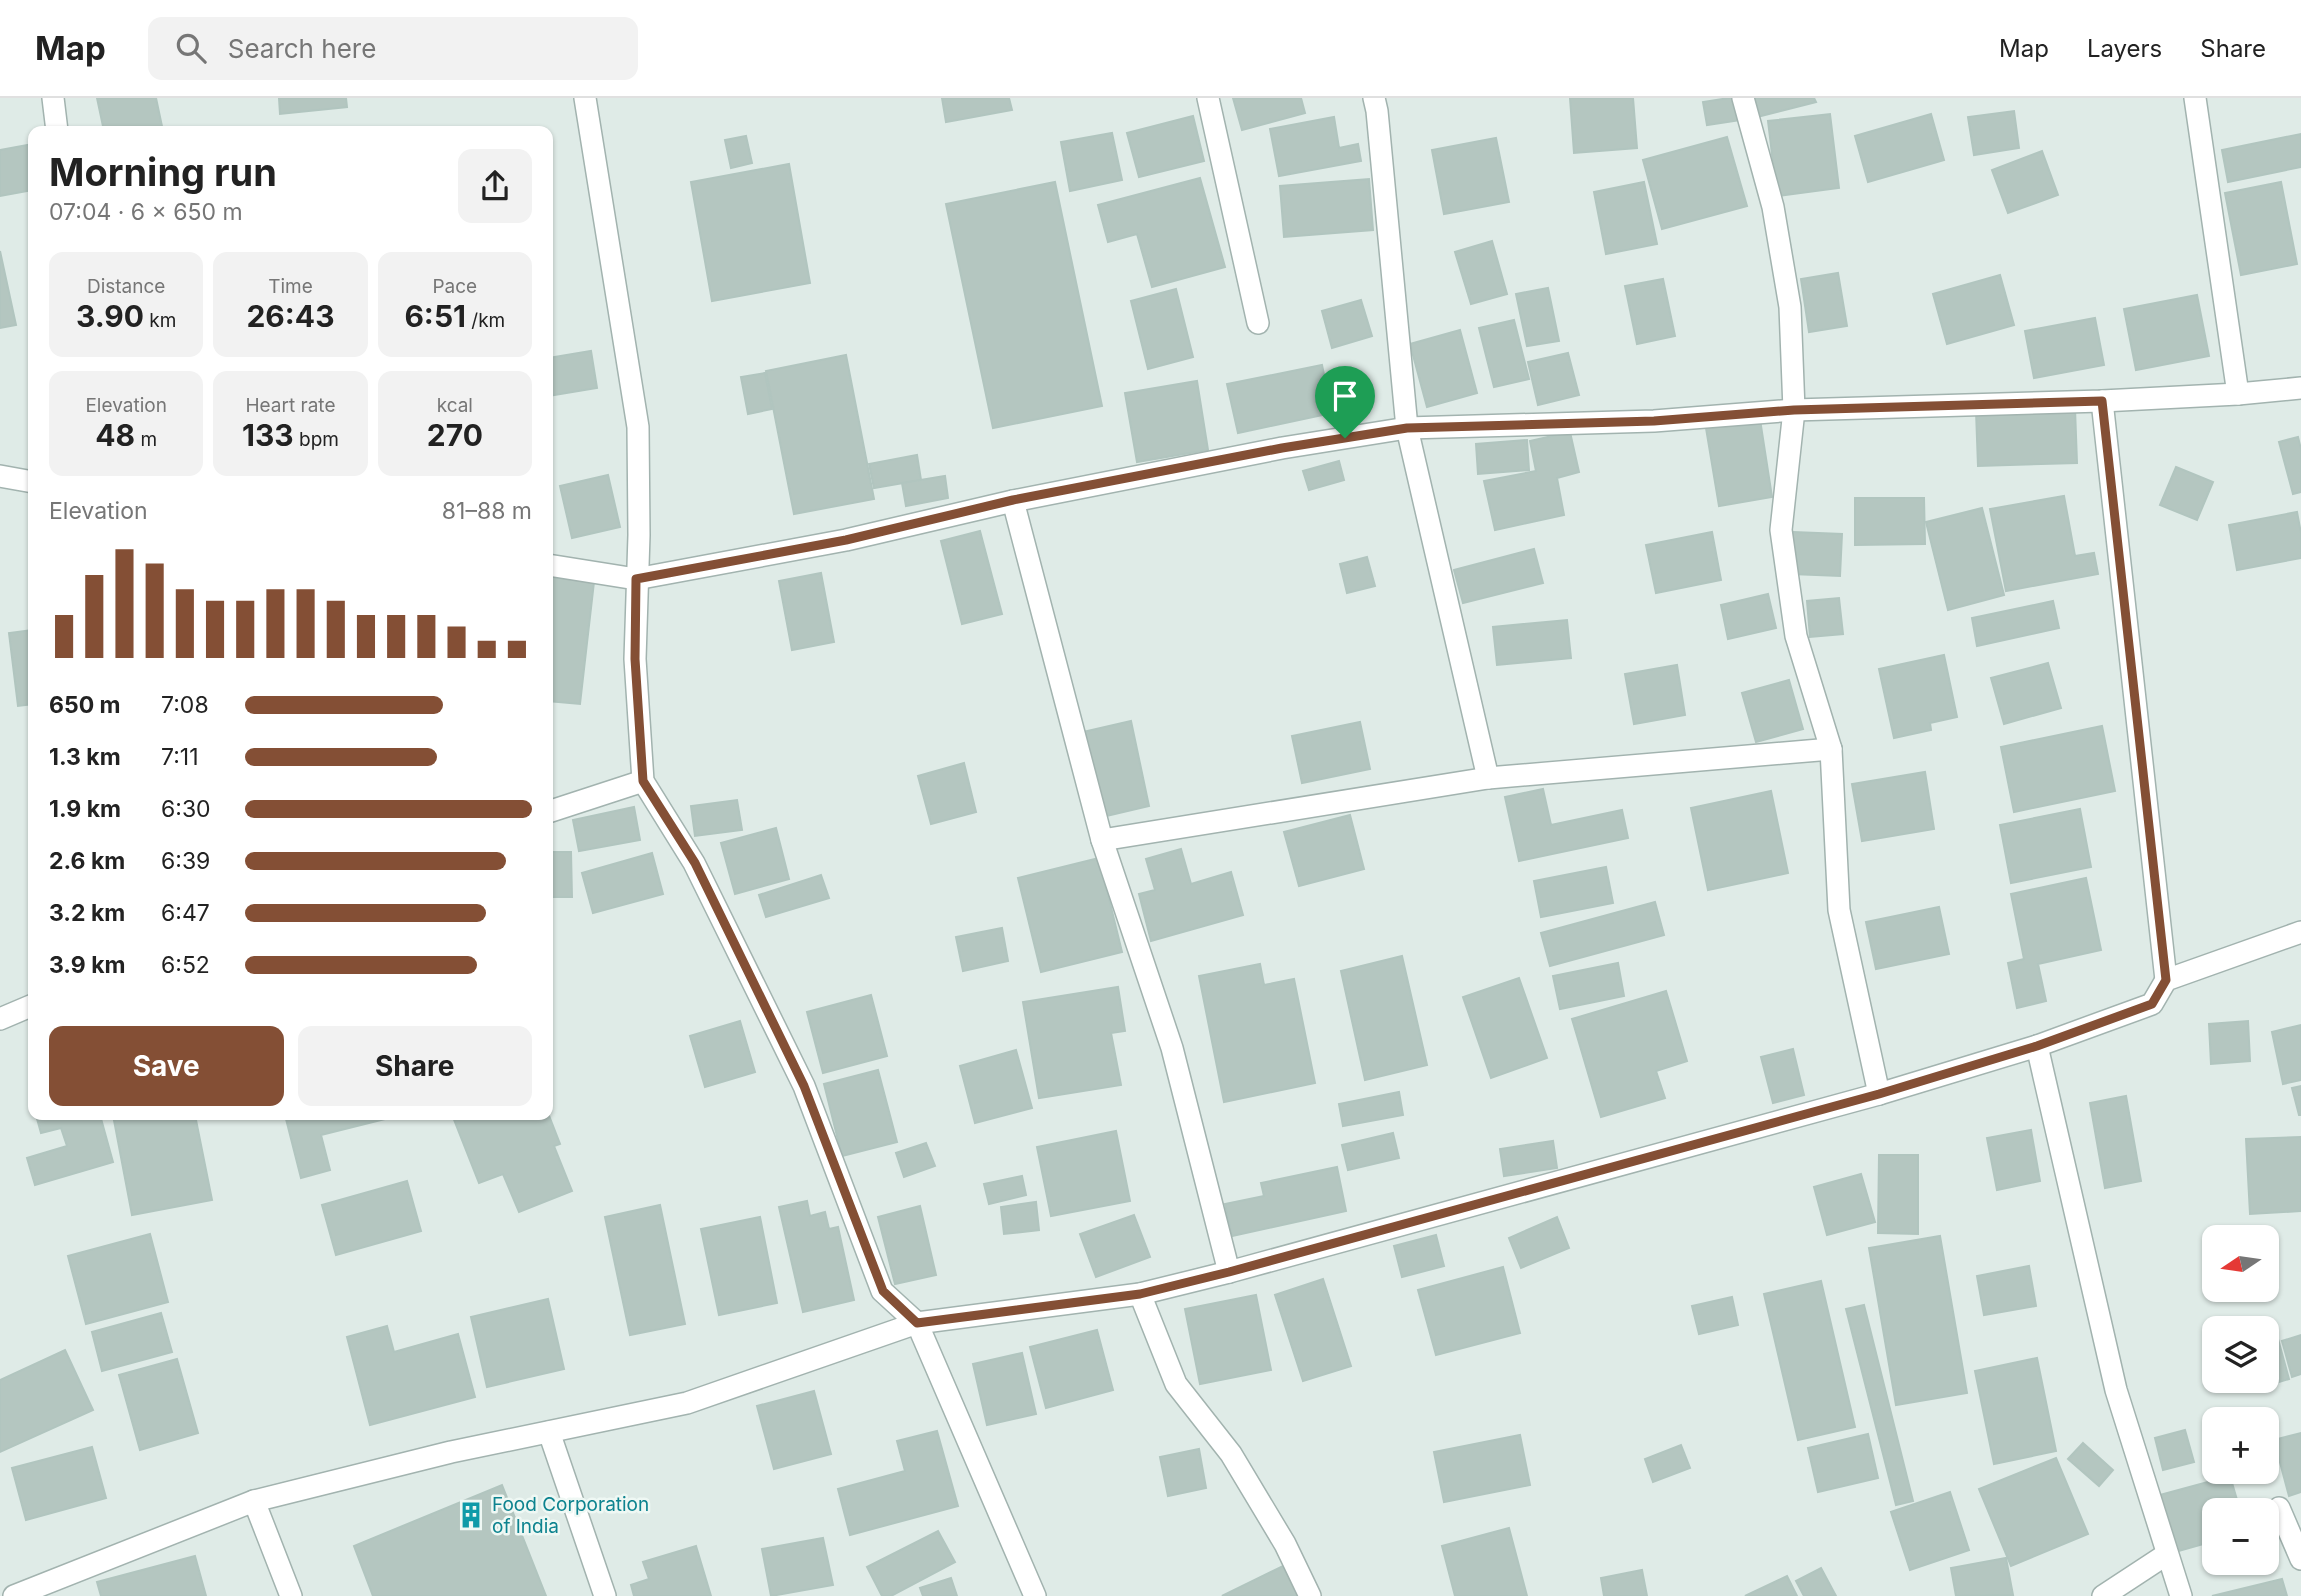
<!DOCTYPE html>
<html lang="en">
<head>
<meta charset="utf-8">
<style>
  :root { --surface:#fff; --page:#f2f2f2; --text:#222; --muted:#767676; --line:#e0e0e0; --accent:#844f35 }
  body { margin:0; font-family:Inter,sans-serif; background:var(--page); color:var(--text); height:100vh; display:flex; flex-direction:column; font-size:26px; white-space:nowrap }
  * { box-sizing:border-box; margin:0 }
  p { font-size:23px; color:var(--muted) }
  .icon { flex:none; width:38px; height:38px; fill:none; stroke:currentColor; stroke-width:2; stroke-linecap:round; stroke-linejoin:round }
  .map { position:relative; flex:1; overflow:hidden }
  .side { position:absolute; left:28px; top:28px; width:525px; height:994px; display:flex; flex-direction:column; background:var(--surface); border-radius:14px; box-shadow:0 2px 5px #0004 }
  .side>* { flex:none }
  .needle { width:46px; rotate:257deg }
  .buttons { position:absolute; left:2202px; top:1127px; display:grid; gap:14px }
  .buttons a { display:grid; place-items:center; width:77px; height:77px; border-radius:14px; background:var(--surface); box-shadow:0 2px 5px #0004; font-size:35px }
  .pin { position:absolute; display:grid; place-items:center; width:60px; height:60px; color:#fff; margin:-72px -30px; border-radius:50% 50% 50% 0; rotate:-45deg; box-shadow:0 0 7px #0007 }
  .pin .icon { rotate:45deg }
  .round { display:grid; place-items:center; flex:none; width:74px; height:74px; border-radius:14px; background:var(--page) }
  .headline { display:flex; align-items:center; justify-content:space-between; height:119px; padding:0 21px }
  h1 { font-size:38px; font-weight:700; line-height:52px }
  .stats { display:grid; grid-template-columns:repeat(3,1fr); gap:10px; height:119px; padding:7px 21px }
  .stats div { display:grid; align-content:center; border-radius:14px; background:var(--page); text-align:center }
  .stats b { font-size:30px; font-weight:700 }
  .stats small { font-size:19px; font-weight:400 }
  .stats p { font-size:19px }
  .chart { height:196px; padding:14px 21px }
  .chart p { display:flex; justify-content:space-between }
  .chart svg { width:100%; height:126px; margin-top:7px; stroke:var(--accent); stroke-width:6 }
  .primary-button { display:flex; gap:14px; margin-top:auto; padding:14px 21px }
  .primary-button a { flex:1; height:80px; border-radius:14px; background:var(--accent); color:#fff; font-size:28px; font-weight:700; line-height:80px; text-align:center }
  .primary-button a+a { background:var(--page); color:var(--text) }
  ul { padding:0 21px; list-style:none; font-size:23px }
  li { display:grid; grid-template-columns:112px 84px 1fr; align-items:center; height:52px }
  li i { height:18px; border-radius:9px; background:var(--accent) }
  header { display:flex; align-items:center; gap:42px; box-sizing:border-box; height:98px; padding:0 35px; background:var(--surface); border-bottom:2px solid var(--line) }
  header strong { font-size:33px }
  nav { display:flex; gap:38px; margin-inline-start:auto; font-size:24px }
  .search { width:490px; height:63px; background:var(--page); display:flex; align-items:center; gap:18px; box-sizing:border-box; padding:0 24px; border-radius:14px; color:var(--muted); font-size:26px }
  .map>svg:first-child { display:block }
  .building { fill:#b4c6c0; stroke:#b1c5bf; stroke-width:2 }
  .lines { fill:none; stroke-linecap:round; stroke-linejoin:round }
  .minor-casing { stroke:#a2b3af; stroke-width:24 }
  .minor { stroke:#fff; stroke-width:21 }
  .route-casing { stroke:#fff; stroke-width:14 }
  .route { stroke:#844f35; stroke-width:9 }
  .labels { text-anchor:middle; stroke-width:5; stroke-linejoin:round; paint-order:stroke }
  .culture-label { font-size:19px; fill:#0d838f; stroke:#eff8f4; text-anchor:start }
</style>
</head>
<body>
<header>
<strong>Map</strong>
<div class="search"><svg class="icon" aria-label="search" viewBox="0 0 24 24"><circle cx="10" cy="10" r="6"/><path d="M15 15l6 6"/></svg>Search here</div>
<nav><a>Map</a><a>Layers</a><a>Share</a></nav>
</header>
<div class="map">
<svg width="2301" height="1498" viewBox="0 0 2301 1498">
  <rect width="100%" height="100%" fill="#dfebe7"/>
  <g class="building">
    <path d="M97 0H156L163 33H104Z"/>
    <path d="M279 0H346L347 9 280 16Z"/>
    <path d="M942 0H1009L1012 12 946 24Z"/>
    <path d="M1233 0H1301L1305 15 1242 32Z"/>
    <path d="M1570 0H1633L1637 50 1574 55Z"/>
    <path d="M1729 0H1738L1741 22 1707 27 1703 4Z"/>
    <path d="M1752 0H1814L1816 4 1757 19Z"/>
    <path d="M2014 13 2019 50 1974 57 1968 19Z"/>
    <path d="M1830 16 1839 90 1777 98 1768 23Z"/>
    <path d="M1931 16 1944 62 1868 84 1855 38Z"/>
    <path d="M1193 18 1204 63 1139 79 1127 35Z"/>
    <path d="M1334 19 1339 50 1358 46 1361 63 1279 78 1270 31Z"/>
    <path d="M1112 35 1122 82 1070 93 1061 44Z"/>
    <path d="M2301 36V69L2228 84 2222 52Z"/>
    <path d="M746 38 752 65 731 70 725 42Z"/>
    <path d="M1727 39 1747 108 1662 131 1643 62Z"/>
    <path d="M1496 40 1509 104 1444 116 1432 52Z"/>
    <path d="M33 46V92L0 98V52Z"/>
    <path d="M2042 53 2058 97 2008 115 1992 72Z"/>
    <path d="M789 66 810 185 712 203 691 84Z"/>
    <path d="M1200 80 1225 169 1152 189 1137 136 1108 144 1098 107Z"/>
    <path d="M1369 81 1373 132 1284 139 1280 88Z"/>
    <path d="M1055 84 1102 308 993 330 946 106Z"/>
    <path d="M1644 84 1657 146 1606 156 1594 94Z"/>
    <path d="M2281 84 2297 166 2241 177 2225 95Z"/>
    <path d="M1492 143 1507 196 1471 206 1455 154Z"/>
    <path d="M0 153 16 227 0 230Z"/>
    <path d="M1838 175 1847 228 1809 234 1801 181Z"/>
    <path d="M2000 177 2014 227 1947 246 1933 196Z"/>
    <path d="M1663 181 1675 238 1637 246 1625 188Z"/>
    <path d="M1548 190 1559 243 1527 248 1516 196Z"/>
    <path d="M1176 191 1193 259 1148 271 1131 203Z"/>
    <path d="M2197 197 2209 258 2136 272 2124 211Z"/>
    <path d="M1361 202 1372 238 1332 250 1322 213Z"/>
    <path d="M2095 220 2104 267 2034 280 2025 233Z"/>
    <path d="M1514 222 1529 281 1494 289 1479 230Z"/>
    <path d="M1460 232 1477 295 1427 309 1410 246Z"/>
    <path d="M591 253 597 290 548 298V260Z"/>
    <path d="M1568 255 1579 297 1538 307 1528 264Z"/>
    <path d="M846 257 874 401 794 416 766 273Z"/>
    <path d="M1322 267 1332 315 1238 335 1227 286Z"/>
    <path d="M765 275 772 311 748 316 741 279Z"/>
    <path d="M1197 283 1208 352 1137 364 1125 295Z"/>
    <path d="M2075 310 2077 365 1978 368 1976 313Z"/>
    <path d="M1759 315 1772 399 1719 408 1705 324Z"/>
    <path d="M1570 334 1579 374 1557 380 1564 417 1495 432 1484 383 1536 373 1530 343Z"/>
    <path d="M2298 339 2301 351V394L2293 396 2279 344Z"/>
    <path d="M1527 342 1529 372 1478 376 1476 346Z"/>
    <path d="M917 357 921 382 874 390 869 366Z"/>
    <path d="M1339 363 1344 382 1309 392 1303 373Z"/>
    <path d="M2176 369 2213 384 2197 422 2160 407Z"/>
    <path d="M608 377 620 429 572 440 560 388Z"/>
    <path d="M945 378 948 400 906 408 902 385Z"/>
    <rect x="548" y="380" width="4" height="35"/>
    <path d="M2064 398 2075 458 2094 455 2098 476 2006 493 1990 411Z"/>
    <path d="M1855 400H1924L1925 446 1855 447Z"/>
    <path d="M1982 410 2004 497 1948 512 1926 424Z"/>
    <path d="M2297 414 2301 435V460L2237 472 2229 427Z"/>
    <path d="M980 433 1002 516 962 526 941 443Z"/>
    <path d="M1712 434 1721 482 1656 495 1646 447Z"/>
    <path d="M1793 434 1842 436 1840 478 1792 476Z"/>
    <path d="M1534 451 1543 485 1463 505 1454 472Z"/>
    <path d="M1367 459 1375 488 1347 495 1340 466Z"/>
    <path d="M821 475 834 544 792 552 779 483Z"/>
    <path d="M552 479 594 484 580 606 548 603V516Z"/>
    <path d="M1768 496 1776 530 1728 541 1721 507Z"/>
    <path d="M1839 500 1843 536 1810 539 1807 503Z"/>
    <path d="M2053 503 2059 530 1977 548 1972 520Z"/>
    <path d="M1567 522 1571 560 1497 567 1493 529Z"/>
    <path d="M33 532V606L18 608 9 535Z"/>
    <path d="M1944 557 1957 619 1930 625 1931 632 1894 640 1879 571Z"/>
    <path d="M2048 565 2061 610 2004 626 1991 580Z"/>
    <path d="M1677 567 1685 617 1634 626 1625 576Z"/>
    <path d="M1789 582 1803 631 1756 644 1742 595Z"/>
    <path d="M1131 623 1149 708 1102 719 1083 634Z"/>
    <path d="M1360 624 1370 671 1302 685 1292 638Z"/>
    <path d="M2102 628 2115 693 2014 714 2001 649Z"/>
    <path d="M964 665 976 714 931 726 918 678Z"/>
    <path d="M1925 674 1934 731 1862 743 1852 686Z"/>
    <path d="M1543 691 1551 727 1622 712 1628 740 1519 763 1505 699Z"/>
    <path d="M1771 693 1788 775 1708 792 1691 710Z"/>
    <path d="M737 702 742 732 695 738 691 708Z"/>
    <path d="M634 709 640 742 579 753 573 722Z"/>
    <path d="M2080 711 2091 769 2011 785 2000 727Z"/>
    <path d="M1350 717 1364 771 1299 788 1284 734Z"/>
    <path d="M776 730 789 781 735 796 721 745Z"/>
    <path d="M1181 751 1191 786 1231 774 1243 817 1151 843 1139 796 1155 792 1146 761Z"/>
    <path d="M548 754H571L572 799H548Z"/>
    <path d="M652 755 663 796 593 815 582 775Z"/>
    <path d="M1099 760 1122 854 1041 874 1018 780Z"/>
    <path d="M1606 769 1613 805 1541 819 1534 783Z"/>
    <path d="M821 777 829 800 766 819 759 797Z"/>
    <path d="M2086 780 2101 852 2038 866 2046 903 2017 910 2008 865 2024 861 2011 796Z"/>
    <path d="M1655 804 1664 837 1550 868 1541 835Z"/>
    <path d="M1939 809 1949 856 1876 871 1866 824Z"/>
    <path d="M1002 830 1008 863 963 873 956 839Z"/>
    <path d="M1402 858 1427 967 1365 982 1341 873Z"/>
    <path d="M1618 865 1624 898 1560 911 1553 878Z"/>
    <path d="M1260 866 1264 887 1294 881 1315 985 1224 1004 1199 878Z"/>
    <path d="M1519 880 1547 960 1491 980 1463 899Z"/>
    <path d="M1118 889 1125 933 1111 935 1121 987 1039 1000 1023 904Z"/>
    <path d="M1666 893 1687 963 1656 973 1665 1000 1601 1019 1572 921Z"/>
    <path d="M871 897 887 958 823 975 807 914Z"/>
    <path d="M740 923 755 974 705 989 690 938Z"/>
    <path d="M2248 923 2250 963 2211 966 2209 926Z"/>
    <path d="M2301 927V982L2283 986 2272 934Z"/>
    <path d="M1793 951 1804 997 1773 1005 1761 959Z"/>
    <path d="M1016 952 1032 1010 975 1025 960 968Z"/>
    <path d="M878 972 897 1044 842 1058 824 986Z"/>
    <path d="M2301 988V1017H2299L2292 990Z"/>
    <path d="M1399 994 1403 1017 1343 1028 1339 1006Z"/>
    <path d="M2126 998 2141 1083 2105 1090 2090 1005Z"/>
    <path d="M548 1015 560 1046 554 1048 572 1093 519 1114 503 1076 479 1085 453 1019 458 1017H548Z"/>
    <path d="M36 1017H100L113 1064 35 1087 27 1060 67 1048 61 1030 41 1035Z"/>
    <path d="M113 1017H195L212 1102 132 1117Z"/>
    <path d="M285 1017H384L385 1021 321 1037 330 1072 301 1080Z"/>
    <path d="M2031 1032 2040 1083 1997 1092 1987 1040Z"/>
    <path d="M1116 1033 1130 1103 1051 1118 1037 1049Z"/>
    <path d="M1393 1035 1399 1060 1348 1072 1342 1047Z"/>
    <path d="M2301 1039V1113L2250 1116 2246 1041Z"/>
    <path d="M1553 1043 1557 1070 1504 1078 1500 1051Z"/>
    <path d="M926 1045 935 1068 904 1079 896 1055Z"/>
    <path d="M1879 1057H1918V1136L1878 1135Z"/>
    <path d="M1337 1069 1346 1113 1232 1138 1225 1106 1264 1098 1261 1085Z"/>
    <path d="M1861 1076 1875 1124 1827 1137 1814 1089Z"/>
    <path d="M1022 1078 1026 1097 989 1106 984 1086Z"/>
    <path d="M407 1083 421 1133 336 1157 322 1107Z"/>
    <path d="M807 1103 810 1118 825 1114 829 1131 838 1129 854 1202 803 1214 779 1109Z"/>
    <path d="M1036 1104 1039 1132 1004 1136 1001 1109Z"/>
    <path d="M660 1107 685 1226 630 1237 605 1119Z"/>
    <path d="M920 1108 936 1177 895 1186 878 1119Z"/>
    <path d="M1134 1117 1150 1159 1096 1179 1080 1136Z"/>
    <path d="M760 1119 777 1205 719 1217 701 1131Z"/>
    <path d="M1557 1119 1569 1150 1521 1170 1509 1140Z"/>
    <path d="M150 1136 168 1204 86 1226 68 1158Z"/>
    <path d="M1436 1137 1444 1168 1402 1179 1394 1148Z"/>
    <path d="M1940 1138 1967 1295 1896 1307 1869 1150Z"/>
    <path d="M2029 1168 2036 1208 1984 1217 1977 1178Z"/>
    <path d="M1503 1169 1520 1235 1436 1257 1418 1192Z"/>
    <path d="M1323 1181 1351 1268 1303 1283 1275 1197Z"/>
    <path d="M1821 1183 1855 1329 1798 1342 1764 1196Z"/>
    <path d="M1256 1197 1271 1272 1200 1286 1185 1211Z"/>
    <path d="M1732 1199 1738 1227 1699 1236 1692 1208Z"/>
    <path d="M548 1201 564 1271 487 1289 471 1219Z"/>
    <path d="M1864 1207 1913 1403 1896 1407 1846 1211Z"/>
    <path d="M161 1215 172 1254 102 1273 92 1234Z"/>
    <path d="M387 1228 394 1254 458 1236 475 1299 370 1327 347 1239Z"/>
    <path d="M1097 1232 1113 1292 1046 1310 1030 1249Z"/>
    <path d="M2301 1237V1276L2292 1279 2282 1243Z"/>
    <path d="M2278 1241 2289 1281 2253 1292 2250 1283H2266V1244Z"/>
    <path d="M65 1252 93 1312 0 1354V1282Z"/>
    <path d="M1022 1255 1036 1316 987 1327 973 1266Z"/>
    <path d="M2037 1260 2056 1353 1994 1366 1975 1273Z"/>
    <path d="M177 1261 198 1335 140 1352 119 1277Z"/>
    <path d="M814 1293 831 1356 774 1371 757 1308Z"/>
    <path d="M2185 1332 2194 1364 2163 1372 2155 1340Z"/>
    <path d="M937 1333 958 1408 850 1437 838 1391 905 1373 897 1343Z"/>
    <path d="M2301 1335V1394L2289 1398 2274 1342Z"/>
    <path d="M1868 1336 1878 1380 1818 1394 1808 1350Z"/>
    <path d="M1520 1337 1530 1387 1444 1404 1434 1354Z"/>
    <path d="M2083 1345 2113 1372 2099 1388 2068 1361Z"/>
    <path d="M1681 1347 1690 1370 1653 1384 1645 1361Z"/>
    <path d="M92 1349 106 1400 26 1422 12 1370Z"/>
    <path d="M1199 1351 1206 1390 1168 1398 1160 1359Z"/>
    <path d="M2056 1360 2088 1436 2011 1468 1979 1391Z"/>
    <path d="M2230 1378 2240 1412H2214V1443L2175 1454 2160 1397Z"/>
    <path d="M502 1387 546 1498H373L354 1448Z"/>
    <path d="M1950 1394 1969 1452 1910 1472 1891 1414Z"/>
    <path d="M1509 1430 1527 1498H1455L1442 1448Z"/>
    <path d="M938 1433 955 1464 891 1498H882L867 1469Z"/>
    <path d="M823 1440 833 1487 771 1498 762 1451Z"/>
    <path d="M696 1448 711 1498H634L631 1487 649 1481 643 1464Z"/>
    <path d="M195 1458 206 1498H101L97 1484Z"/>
    <path d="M2006 1460 2013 1497 1956 1498 1951 1470Z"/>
    <path d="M1283 1468 1298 1498H1222Z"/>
    <path d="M1821 1470 1836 1498H1804L1796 1483Z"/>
    <path d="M1642 1472 1647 1498H1604L1601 1480Z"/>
    <path d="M1787 1478 1797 1498H1745Z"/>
    <path d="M951 1480 957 1498H923L920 1490Z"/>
    <path d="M2282 1481 2287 1498H2212Z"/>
  </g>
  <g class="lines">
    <g class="minor-casing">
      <g id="minor">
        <path d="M53 0 57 33"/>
        <path d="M585 0 638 329 639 437 635 561 643 683 694 765 804 988 882 1193 917 1225 1035 1498"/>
        <path d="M1208 0 1258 225"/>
        <path d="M1374 0 1377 13 1407 330 1488 680"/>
        <path d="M1743 0 1773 109 1790 209 1794 312 1781 432 1796 538 1831 651 1839 812 1879 996"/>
        <path d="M2195 0 2238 296"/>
        <path d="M2102 303 2166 882"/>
        <path d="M0 378 33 384"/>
        <path d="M1013 403 1102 742 1172 950 1229 1174"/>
        <path d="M548 467 636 481 846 442 1013 403 1282 350 1407 330 1654 323 1794 312 2102 303 2238 296 2301 290"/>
        <path d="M548 714 643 683"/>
        <path d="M1102 742 1488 680 1831 651"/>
        <path d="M0 921 33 907"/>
        <path d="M2037 948 2116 1292 2181 1498"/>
        <path d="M1140 1196 1176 1286 1231 1356 1285 1446 1310 1498"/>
        <path d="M549 1334 605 1498"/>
        <path d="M254 1403 291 1498"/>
        <path d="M2279 1410 2301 1461"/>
        <path d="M14 1498 254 1403 451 1354 687 1305 917 1225 1140 1196 1229 1174 1879 996 2037 948 2152 906 2166 882 2301 834"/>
        <path d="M2103 1498 2167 1456"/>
      </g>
    </g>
    <use href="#minor" class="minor"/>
  </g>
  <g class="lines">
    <g class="route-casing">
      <path id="route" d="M2102 303 2166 882 2152 906 2037 948 1879 996 1229 1174 1140 1196 917 1225 883 1193 804 988 695 765 643 683 635 561 636 481 846 442 1013 402 1282 350 1407 330 1654 323 1794 312Z"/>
    </g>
    <use href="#route" class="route"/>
  </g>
  <defs>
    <g id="building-bare" transform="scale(2.1)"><path d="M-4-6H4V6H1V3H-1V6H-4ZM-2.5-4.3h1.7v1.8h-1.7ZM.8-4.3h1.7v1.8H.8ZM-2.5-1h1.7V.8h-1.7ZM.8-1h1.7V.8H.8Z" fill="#0f9aa8" stroke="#eff8f4" stroke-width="2.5" paint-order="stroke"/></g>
  </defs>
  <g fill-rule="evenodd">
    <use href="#building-bare" x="471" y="1417"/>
  </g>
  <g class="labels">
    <g class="culture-label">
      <text x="492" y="1413">Food Corporation<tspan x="492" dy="22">of India</tspan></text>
    </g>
  </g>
</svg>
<div class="buttons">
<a><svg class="needle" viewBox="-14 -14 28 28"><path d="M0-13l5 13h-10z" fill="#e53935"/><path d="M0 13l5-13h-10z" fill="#767676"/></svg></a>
<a><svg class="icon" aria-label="layers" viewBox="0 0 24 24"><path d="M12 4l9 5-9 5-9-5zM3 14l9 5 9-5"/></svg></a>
<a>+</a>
<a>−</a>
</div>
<div class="pin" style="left:1345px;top:340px;background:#1e9e55"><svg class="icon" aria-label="arrive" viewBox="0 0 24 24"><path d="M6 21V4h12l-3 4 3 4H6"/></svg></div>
<section class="side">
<div class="headline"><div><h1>Morning run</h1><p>07:04 · 6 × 650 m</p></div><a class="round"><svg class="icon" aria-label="share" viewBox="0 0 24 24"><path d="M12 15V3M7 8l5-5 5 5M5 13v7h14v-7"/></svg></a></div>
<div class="stats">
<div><p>Distance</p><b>3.90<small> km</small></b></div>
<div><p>Time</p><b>26:43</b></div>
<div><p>Pace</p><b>6:51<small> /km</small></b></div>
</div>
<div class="stats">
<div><p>Elevation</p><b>48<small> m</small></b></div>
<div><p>Heart rate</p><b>133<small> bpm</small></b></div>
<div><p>kcal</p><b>270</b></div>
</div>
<div class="chart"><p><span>Elevation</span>81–88 m</p>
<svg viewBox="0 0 160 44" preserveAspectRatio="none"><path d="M5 44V29M15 44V15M25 44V6M35 44V11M45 44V20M55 44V24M65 44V24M75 44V20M85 44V20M95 44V24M105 44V29M115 44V29M125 44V29M135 44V33M145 44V38M155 44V38"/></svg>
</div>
<ul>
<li><b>650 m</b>7:08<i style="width:69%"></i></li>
<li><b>1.3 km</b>7:11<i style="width:67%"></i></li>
<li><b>1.9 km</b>6:30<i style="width:100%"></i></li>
<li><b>2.6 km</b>6:39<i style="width:91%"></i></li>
<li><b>3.2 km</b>6:47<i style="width:84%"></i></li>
<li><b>3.9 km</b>6:52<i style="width:81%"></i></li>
</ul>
<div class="primary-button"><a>Save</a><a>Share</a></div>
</section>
</div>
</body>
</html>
